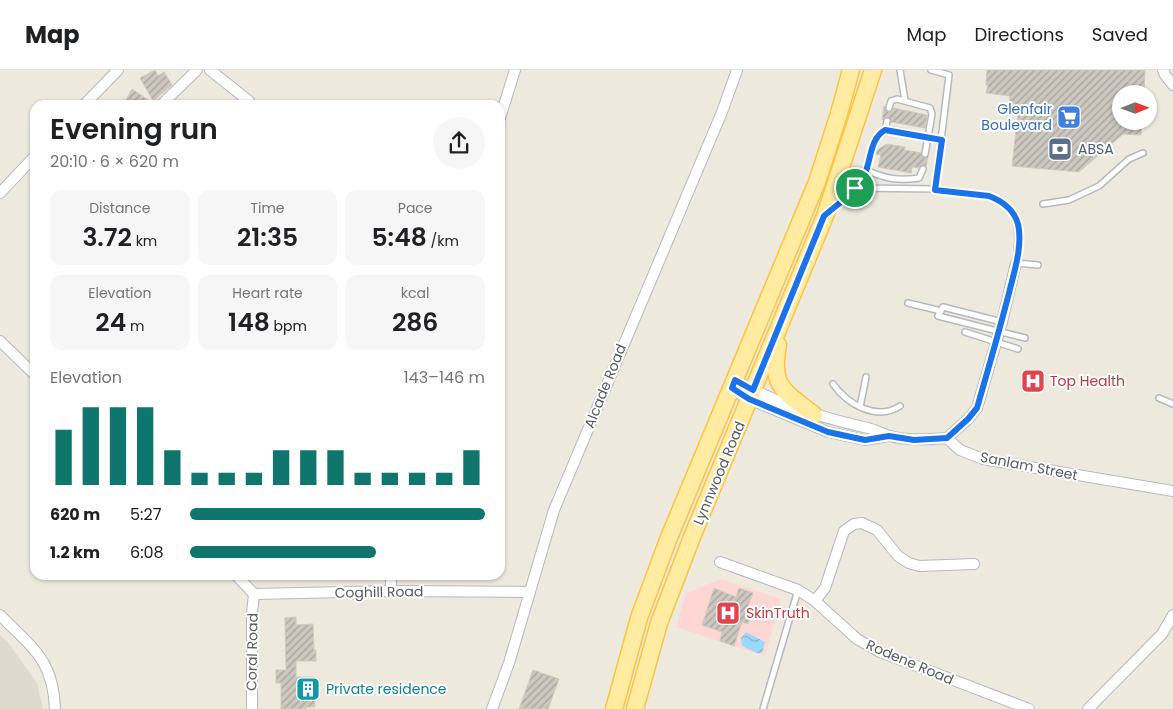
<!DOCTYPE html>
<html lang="en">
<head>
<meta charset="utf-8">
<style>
  :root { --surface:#fff; --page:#f6f6f6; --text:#202124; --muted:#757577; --line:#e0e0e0; --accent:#0f766e }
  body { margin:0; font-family:Poppins,sans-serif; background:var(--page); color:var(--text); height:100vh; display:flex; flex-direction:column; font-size:19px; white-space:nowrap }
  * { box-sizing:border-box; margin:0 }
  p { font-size:16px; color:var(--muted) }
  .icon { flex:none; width:28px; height:28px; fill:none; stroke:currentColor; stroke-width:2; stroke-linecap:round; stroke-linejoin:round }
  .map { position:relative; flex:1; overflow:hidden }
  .side { position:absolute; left:30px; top:30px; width:475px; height:480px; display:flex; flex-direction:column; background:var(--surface); border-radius:15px; box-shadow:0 1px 4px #0004 }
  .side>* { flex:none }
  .needle { width:32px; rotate:89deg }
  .controls { position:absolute; left:1112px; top:15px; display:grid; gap:10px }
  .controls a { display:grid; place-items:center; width:45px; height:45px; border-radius:50%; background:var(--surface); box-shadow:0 1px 4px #0004; font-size:25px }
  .pin { position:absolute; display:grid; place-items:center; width:42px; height:42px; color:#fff; margin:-21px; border:2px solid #fff; border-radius:50%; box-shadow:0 1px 5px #0007 }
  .round { display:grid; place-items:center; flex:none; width:52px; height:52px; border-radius:26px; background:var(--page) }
  .headline { display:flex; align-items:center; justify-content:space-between; height:85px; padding:0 20px }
  h1 { font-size:28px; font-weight:600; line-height:38px }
  .stats { display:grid; grid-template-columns:repeat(3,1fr); gap:8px; height:85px; padding:5px 20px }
  .stats div { display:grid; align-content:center; border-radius:12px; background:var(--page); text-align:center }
  .stats b { font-size:25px; font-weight:600 }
  .stats small { font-size:14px; font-weight:400 }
  .stats p { font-size:14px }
  .chart { height:140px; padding:10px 20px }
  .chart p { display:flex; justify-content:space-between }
  .chart svg { width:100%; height:90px; margin-top:5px; stroke:var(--accent); stroke-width:6 }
  ul { padding:0 20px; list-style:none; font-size:16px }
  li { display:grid; grid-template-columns:80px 60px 1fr; align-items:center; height:38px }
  li i { height:12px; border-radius:6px; background:var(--accent) }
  header { display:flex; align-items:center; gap:30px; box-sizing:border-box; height:70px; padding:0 25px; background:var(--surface); border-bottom:1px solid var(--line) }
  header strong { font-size:24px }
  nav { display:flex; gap:28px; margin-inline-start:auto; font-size:18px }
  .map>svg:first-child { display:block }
  .education { fill:#dfdace }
  .medical { fill:#fed7d5 }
  .water { fill:url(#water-waves) }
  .building { fill:url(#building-hatch); stroke:#d2cabb }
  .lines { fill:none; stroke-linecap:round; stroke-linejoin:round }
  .service-casing { stroke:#b6babf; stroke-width:8 }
  .minor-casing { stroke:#b6babf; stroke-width:12 }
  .primary-casing { stroke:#ffc344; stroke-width:19 }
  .service { stroke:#fff; stroke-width:5 }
  .minor { stroke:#fff; stroke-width:10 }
  .primary { stroke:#ffeca0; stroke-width:16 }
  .route-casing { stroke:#fff; stroke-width:10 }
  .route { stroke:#1a73e8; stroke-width:6 }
  .labels { text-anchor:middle; stroke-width:4; stroke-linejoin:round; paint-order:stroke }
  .shop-label { font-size:14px; fill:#366cbe; stroke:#fff; text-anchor:end }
  .service-label { font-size:14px; fill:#4e5e75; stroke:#fff; text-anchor:start }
  .health-label { font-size:14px; fill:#be3a42; stroke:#fff; text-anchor:start }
  .street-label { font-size:14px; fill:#575c61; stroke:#fff }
  .culture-label { font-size:14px; fill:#0d838f; stroke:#fff; text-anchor:start }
</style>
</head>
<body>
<header>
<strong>Map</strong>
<nav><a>Map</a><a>Directions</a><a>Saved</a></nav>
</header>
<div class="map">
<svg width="1173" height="639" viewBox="0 0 1173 639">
  <defs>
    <pattern id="water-waves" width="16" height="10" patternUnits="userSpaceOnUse" patternTransform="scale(1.25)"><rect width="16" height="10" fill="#9bd8ff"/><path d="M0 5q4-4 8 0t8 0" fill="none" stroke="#81b2d2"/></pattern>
    <pattern id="building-hatch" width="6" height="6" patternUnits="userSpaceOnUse" patternTransform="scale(1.25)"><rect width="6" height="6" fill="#ccc7bf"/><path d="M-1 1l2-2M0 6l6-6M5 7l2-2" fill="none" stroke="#a8a59f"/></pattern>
  </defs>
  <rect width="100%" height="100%" fill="#ede9dd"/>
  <path class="education" d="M0 565 9 574 37 613 43 639H0Z"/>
  <path class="medical" d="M721 509 781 529 765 586 676 557 686 523Z"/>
  <path class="water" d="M746 562 765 572 762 583H757L742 576 741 568Z"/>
  <g class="building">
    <path d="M155 0 158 6 164 2 172 15 153 31 140 8Z"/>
    <path d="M987 0H1145L1144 24H1121V51H1142L1141 65 1123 64 1079 102 1012 96 1018 43 1008 41 1010 26 986 23 988 15H986Z"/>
    <path d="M132 19 154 34V35H133L126 30Z"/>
    <path d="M884 36 888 42 892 41 893 38 927 45 925 58 891 52 890 48 887 47 882 50Z"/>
    <path d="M887 74 905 77 904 80 921 83 923 88 928 87 926 96 922 95 919 98 912 97 911 103 878 97 881 85 874 84 875 81Z"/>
    <path d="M714 518 736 527 739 518 753 523 747 539H752L748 554 742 552 734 576 720 571 722 562 702 555Z"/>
    <path d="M296 547V555L313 554 314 580H316V591H296V607H314L315 637H306V639H281V613H276V600H286L285 548Z"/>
    <path d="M533 600 559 609 548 639H519Z"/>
  </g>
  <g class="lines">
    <g class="service-casing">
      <g id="service">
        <path d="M900 0 905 31"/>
        <path d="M931 0 949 5 935 119"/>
        <path d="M889 38 891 31 897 29 930 38 932 44 925 84"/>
        <path d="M885 60 887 51"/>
        <path d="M866 100C886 109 898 111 919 108L923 99"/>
        <path d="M855 118 935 119 989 126C1023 139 1019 162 1016 193L1038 195"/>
        <path d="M1043 134 1069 130 1099 116 1129 89 1143 83"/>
        <path d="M833 139C843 130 855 121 861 110 871 94 868 60 893 60L942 70"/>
        <path d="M908 233 941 241"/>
        <path d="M1002 252 943 237 938 246 1025 268"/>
        <path d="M965 262 1018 279"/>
        <path d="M833 314C848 335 877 351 900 336"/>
        <path d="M1159 328 1173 334"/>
        <path d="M860 337 866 307"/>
        <path d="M763 639 798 520"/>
      </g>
    </g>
    <g class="minor-casing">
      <g id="minor">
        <path d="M210 0 249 31"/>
        <path d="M1163 0 1165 5 1173 15"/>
        <path d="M84 35 118 0"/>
        <path d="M161 35 197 0"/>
        <path d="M500 48 515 0"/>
        <path d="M0 123 35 86"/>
        <path d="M0 271 35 305"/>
        <path d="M735 310C777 334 822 348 868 358 876 360 882 364 890 366 908 371 928 369 947 368L960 380 983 389 1173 421"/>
        <path d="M732 319 749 329 828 362 865 370 889 366"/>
        <path d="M947 368 968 349 977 338 1002 252 1016 193"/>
        <path d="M720 492 798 520 815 531 857 569 880 582 1029 639"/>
        <path d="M236 505 254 524 391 521 530 522"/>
        <path d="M391 505V521"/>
        <path d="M815 531 825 518 844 461 854 454 862 453 877 460 898 486 909 493 919 496 974 494"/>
        <path d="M0 545C33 579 53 589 55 639"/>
        <path d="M252 639V543L254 524"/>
        <path d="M492 639 509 593 554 440 722 42 737 0"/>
        <path d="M1088 639 1162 564 1173 545"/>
      </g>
    </g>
    <g class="primary-casing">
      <g id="primary">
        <path d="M778 275C770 317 784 321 814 345"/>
        <path d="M614 639 639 548 668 470 817 112 838 47 851 0"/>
        <path d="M635 639 659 553 692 467 825 146 873 0"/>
      </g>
    </g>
    <use href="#service" class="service"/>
    <use href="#minor" class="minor"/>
    <use href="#primary" class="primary"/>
  </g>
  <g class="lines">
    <g class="route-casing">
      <path id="route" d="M885 60 942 70 935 120 989 126C1002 131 1014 140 1018 154 1023 176 1014 202 1009 223 999 262 988 300 977 338L968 349 947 368 914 370 889 366 865 370 828 362 749 329 732 318 735 310 753 320 824 146C839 133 859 120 866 101 871 87 871 68 885 60Z"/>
    </g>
    <use href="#route" class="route"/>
  </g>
  <defs>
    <g id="supermarket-square" transform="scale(1.25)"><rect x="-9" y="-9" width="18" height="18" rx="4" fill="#3f7fe0" stroke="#fff"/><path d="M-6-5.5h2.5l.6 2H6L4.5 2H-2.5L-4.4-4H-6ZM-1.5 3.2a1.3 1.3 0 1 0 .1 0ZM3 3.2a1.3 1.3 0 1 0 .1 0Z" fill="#fff"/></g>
    <g id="bank-square" transform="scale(1.25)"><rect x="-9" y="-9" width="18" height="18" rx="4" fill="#5c6f8a" stroke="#fff"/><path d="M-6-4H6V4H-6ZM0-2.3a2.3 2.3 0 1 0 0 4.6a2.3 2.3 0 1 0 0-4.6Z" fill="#fff"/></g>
    <g id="hospital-square" transform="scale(1.25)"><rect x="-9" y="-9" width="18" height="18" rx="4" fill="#e0444e" stroke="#fff"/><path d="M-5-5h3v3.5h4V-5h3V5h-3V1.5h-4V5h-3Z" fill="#fff"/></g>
    <g id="building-square" transform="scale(1.25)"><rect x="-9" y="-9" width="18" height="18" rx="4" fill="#0f9aa8" stroke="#fff"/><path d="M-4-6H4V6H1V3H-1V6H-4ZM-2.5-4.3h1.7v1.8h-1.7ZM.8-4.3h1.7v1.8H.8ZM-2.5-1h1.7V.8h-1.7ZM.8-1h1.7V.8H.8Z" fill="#fff"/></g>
  </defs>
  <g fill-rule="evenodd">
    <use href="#supermarket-square" x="1069" y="47"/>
    <use href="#bank-square" x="1060" y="79"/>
    <use href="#hospital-square" x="1033" y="311"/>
    <use href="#hospital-square" x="728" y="543"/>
    <use href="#building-square" x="308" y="619"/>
  </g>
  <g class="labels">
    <g class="shop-label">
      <text x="1052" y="44">Glenfair<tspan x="1052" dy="16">Boulevard</tspan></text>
    </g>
    <g class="service-label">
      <text x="1078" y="84">ABSA</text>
    </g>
    <g class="health-label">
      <text x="1050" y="316">Top Health</text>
      <text x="746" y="548">SkinTruth</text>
    </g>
    <g class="street-label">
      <text transform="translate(605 316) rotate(-68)" y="5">Alcade Road</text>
      <text transform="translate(1029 396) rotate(11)" y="5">Sanlam Street</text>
      <text transform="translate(719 403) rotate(-67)" y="5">Lynnwood Road</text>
      <text transform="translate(379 522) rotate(-1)" y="5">Coghill Road</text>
      <text transform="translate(252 582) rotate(-89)" y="5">Coral Road</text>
      <text transform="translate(910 592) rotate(23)" y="5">Rodene Road</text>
    </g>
    <g class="culture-label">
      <text x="326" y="624">Private residence</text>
    </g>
  </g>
</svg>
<div class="controls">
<a><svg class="needle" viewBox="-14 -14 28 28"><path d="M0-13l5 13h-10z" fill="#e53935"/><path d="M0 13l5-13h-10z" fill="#757577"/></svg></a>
</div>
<div class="pin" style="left:855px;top:118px;background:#1e9e55"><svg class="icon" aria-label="arrive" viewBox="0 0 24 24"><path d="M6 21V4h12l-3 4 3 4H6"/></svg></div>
<section class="side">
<div class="headline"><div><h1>Evening run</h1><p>20:10 · 6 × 620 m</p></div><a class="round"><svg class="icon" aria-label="share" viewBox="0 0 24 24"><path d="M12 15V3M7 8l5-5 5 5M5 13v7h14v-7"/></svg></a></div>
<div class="stats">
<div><p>Distance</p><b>3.72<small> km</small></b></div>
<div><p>Time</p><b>21:35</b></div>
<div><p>Pace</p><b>5:48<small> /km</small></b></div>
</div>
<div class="stats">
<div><p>Elevation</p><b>24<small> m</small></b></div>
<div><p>Heart rate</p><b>148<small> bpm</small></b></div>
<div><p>kcal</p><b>286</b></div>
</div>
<div class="chart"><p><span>Elevation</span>143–146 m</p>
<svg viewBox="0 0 160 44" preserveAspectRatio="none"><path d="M5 44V17M15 44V6M25 44V6M35 44V6M45 44V27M55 44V38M65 44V38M75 44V38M85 44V27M95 44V27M105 44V27M115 44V38M125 44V38M135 44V38M145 44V38M155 44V27"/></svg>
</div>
<ul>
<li><b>620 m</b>5:27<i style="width:100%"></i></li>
<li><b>1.2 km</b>6:08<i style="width:63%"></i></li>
</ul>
</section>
</div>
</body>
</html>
